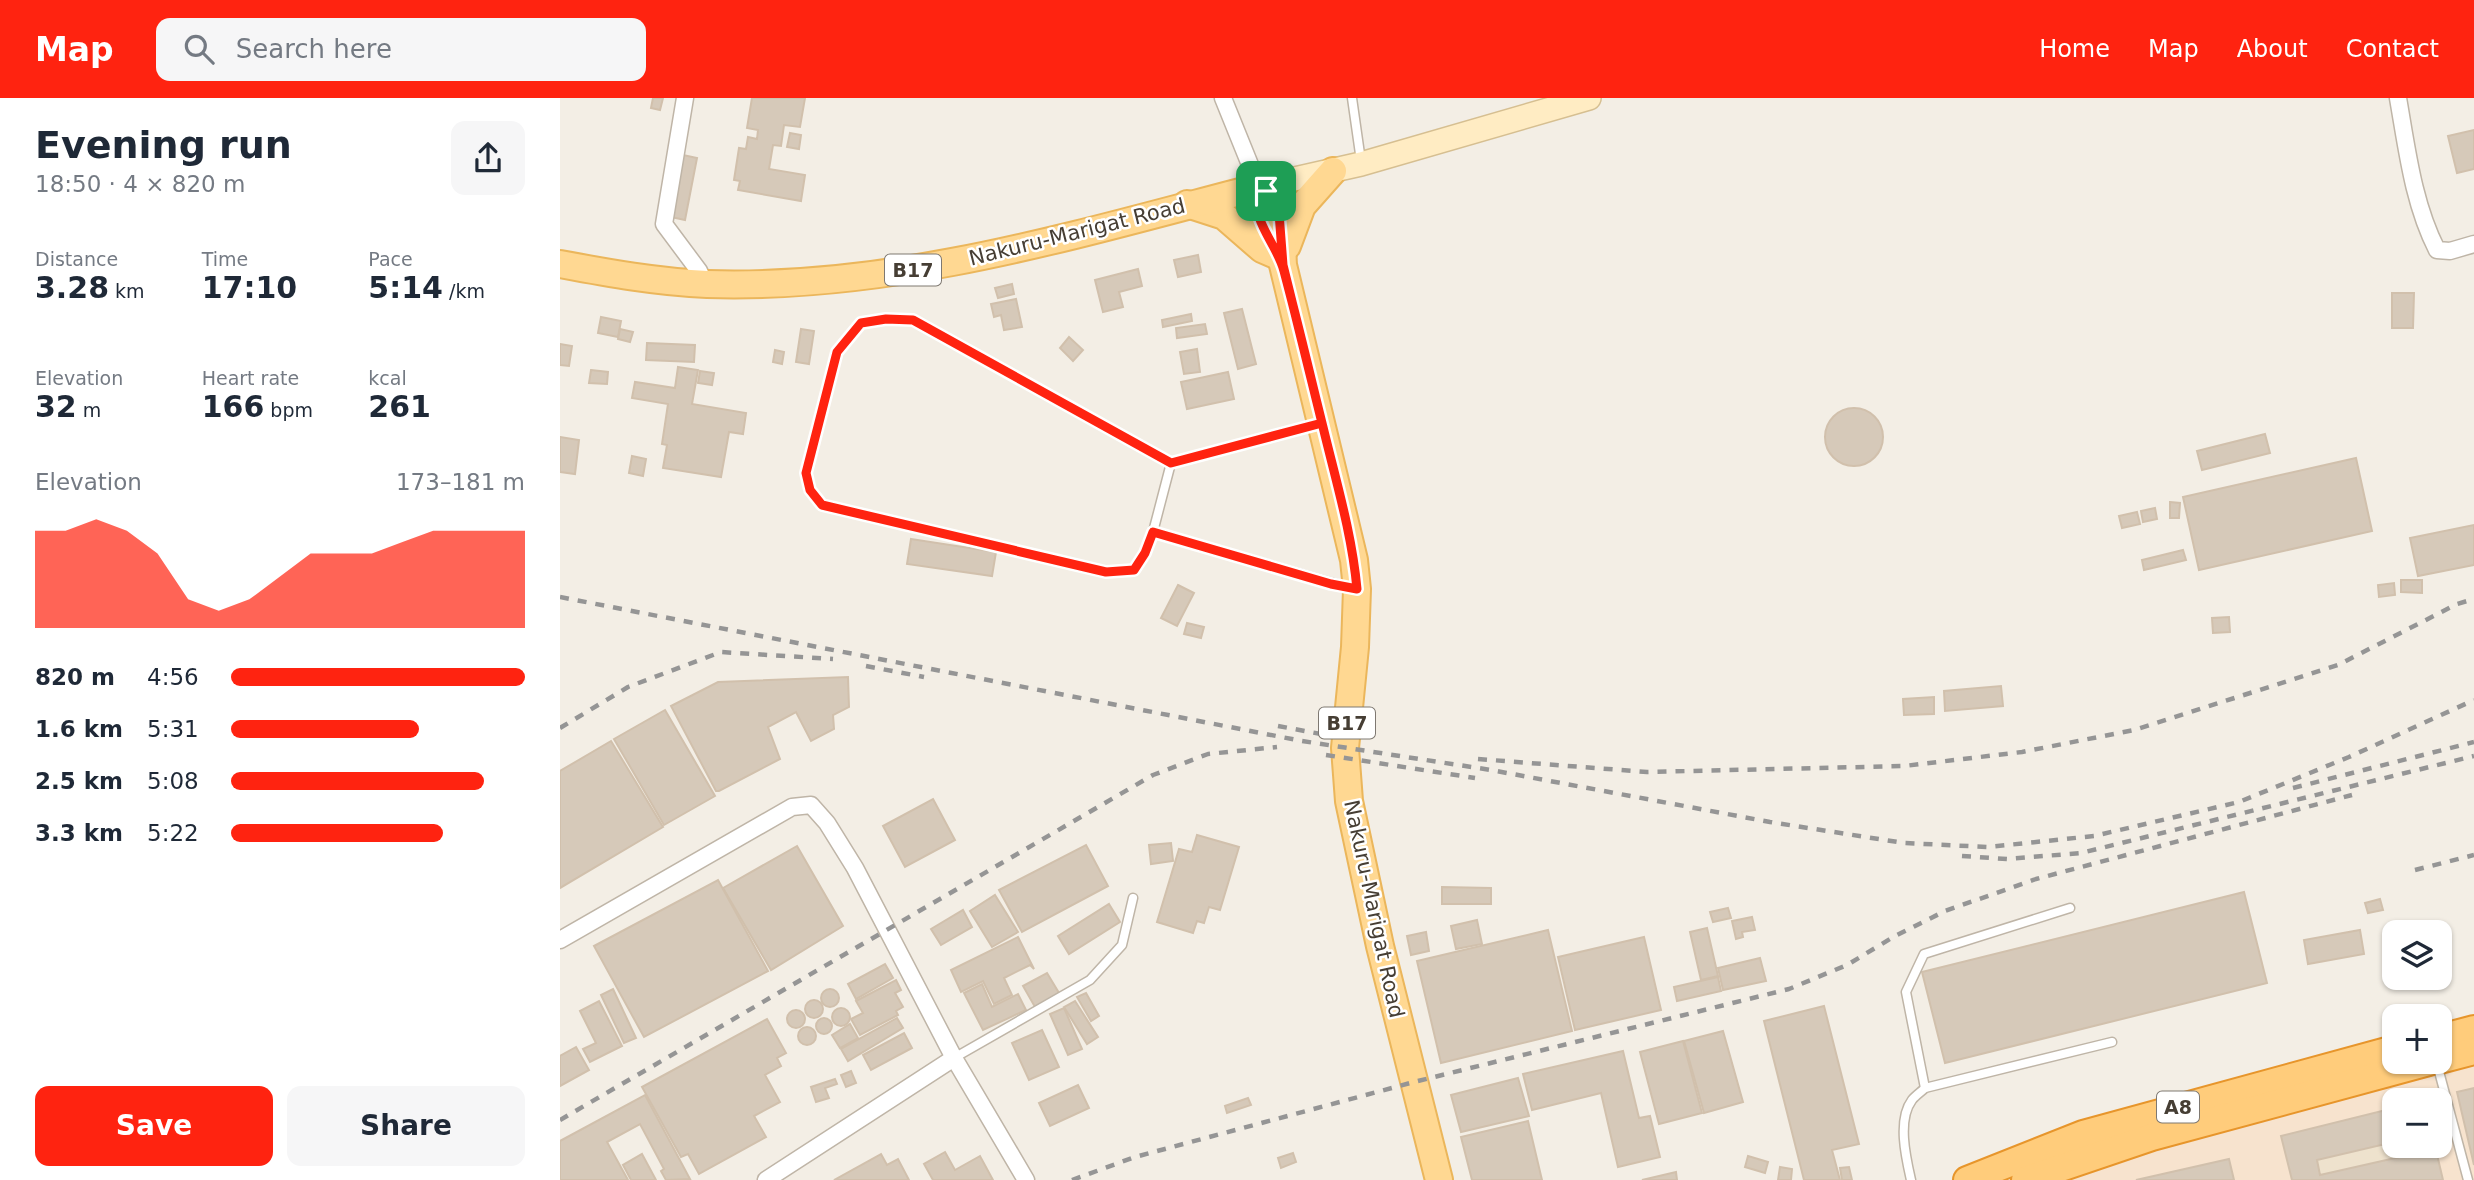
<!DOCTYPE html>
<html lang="en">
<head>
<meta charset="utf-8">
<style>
  :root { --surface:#fff; --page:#f6f6f7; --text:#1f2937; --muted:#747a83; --accent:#ff2310 }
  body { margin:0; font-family:"DejaVu Sans",sans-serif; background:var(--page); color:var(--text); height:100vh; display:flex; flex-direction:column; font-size:26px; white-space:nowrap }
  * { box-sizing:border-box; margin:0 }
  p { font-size:23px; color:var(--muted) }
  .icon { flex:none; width:38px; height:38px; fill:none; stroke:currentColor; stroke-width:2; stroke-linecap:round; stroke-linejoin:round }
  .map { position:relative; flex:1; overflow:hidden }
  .drawer { display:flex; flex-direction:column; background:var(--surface); width:560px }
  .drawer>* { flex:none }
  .controls { position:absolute; left:1822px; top:822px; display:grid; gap:14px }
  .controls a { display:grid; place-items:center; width:70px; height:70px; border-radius:14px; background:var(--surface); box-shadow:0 2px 5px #0004; font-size:35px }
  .pin { position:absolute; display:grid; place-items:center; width:60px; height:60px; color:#fff; margin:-30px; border-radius:14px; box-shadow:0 4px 10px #0006 }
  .round { display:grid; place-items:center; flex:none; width:74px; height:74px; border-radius:14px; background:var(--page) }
  .head { display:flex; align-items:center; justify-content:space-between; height:119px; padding:0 35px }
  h1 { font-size:38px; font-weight:700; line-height:52px }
  .figures { display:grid; grid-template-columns:repeat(3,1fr); gap:10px; height:119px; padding:7px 35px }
  .figures div { display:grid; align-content:center }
  .figures b { font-size:30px; font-weight:700 }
  .figures small { font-size:19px; font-weight:400 }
  .figures p { font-size:19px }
  .chart { height:196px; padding:14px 35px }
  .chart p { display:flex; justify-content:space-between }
  .chart svg { width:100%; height:126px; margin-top:7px; fill:var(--accent); opacity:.7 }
  .button { display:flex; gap:14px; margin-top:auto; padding:14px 35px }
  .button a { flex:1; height:80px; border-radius:14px; background:var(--accent); color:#fff; font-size:28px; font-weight:700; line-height:80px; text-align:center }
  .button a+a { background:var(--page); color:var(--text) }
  ul { padding:0 35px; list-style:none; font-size:23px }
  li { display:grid; grid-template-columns:112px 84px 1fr; align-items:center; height:52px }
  li i { height:18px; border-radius:9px; background:var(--accent) }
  header { display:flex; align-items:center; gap:42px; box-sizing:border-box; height:98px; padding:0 35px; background:var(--accent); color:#fff }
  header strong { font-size:33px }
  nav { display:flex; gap:38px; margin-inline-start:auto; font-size:24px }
  .search { width:490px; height:63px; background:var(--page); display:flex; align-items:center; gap:18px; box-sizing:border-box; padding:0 24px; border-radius:14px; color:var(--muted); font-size:26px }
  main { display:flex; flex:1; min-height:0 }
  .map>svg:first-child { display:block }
  .commercial { fill:#f7e3ce; fill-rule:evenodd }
  .education { fill:#eee2cd }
  .building { fill:#d6c9b9; stroke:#d1c0ac; stroke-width:2 }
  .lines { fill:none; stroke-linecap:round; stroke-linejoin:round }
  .service-casing { stroke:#bfb5a7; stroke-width:11 }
  .minor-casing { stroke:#bfb5a7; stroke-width:19 }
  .secondary-casing { stroke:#d6bf91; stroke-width:26 }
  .primary-casing { stroke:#ebb65b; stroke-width:30 }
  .trunk-casing { stroke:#e7952b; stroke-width:30 }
  .service { stroke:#fff; stroke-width:8 }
  .minor { stroke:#fff; stroke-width:16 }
  .secondary { stroke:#ffecc3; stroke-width:23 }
  .primary { stroke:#ffd892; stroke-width:26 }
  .trunk { stroke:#ffcc7b; stroke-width:26 }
  .rail { stroke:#959595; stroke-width:4.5; stroke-dasharray:9 9; stroke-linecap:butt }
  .route-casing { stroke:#fff; stroke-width:14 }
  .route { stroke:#ff2310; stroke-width:9 }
  .labels { text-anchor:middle; stroke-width:5; stroke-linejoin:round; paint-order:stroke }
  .shield { fill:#fff; stroke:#7e7871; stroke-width:2 }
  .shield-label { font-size:19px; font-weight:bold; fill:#463e34 }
  .street-label { font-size:21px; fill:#463e34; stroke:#fff }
</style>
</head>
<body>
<header>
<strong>Map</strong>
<div class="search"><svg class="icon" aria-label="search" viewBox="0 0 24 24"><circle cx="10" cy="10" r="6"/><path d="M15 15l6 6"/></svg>Search here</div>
<nav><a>Home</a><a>Map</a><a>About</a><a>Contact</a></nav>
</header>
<main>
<section class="drawer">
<div class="head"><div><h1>Evening run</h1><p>18:50 · 4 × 820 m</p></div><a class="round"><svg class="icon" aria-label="share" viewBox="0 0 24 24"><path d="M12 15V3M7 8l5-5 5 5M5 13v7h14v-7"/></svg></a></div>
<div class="figures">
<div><p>Distance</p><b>3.28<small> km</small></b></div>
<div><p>Time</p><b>17:10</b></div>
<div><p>Pace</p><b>5:14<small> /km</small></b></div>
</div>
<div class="figures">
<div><p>Elevation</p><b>32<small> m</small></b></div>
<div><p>Heart rate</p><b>166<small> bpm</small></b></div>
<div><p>kcal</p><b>261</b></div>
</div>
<div class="chart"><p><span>Elevation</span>173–181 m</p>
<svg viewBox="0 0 160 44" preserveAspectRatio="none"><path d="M0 44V10L10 10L20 6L30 10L40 18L50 34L60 38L70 34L80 26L90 18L100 18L110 18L120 14L130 10L140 10L150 10L160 10V44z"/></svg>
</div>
<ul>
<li><b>820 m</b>4:56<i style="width:100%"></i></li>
<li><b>1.6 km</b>5:31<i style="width:64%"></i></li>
<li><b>2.5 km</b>5:08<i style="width:86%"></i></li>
<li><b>3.3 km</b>5:22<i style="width:72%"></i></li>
</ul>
<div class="button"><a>Save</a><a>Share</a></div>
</section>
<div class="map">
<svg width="1914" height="1082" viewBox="0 0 1914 1082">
  <rect width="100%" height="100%" fill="#f3eee5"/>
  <path class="commercial" d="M1914 954V1082H1457ZM1834 1003H1880V1048H1834Z"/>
  <path class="education" d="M1834 1010V1048H1875L1883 1082H1732L1721 1038Z"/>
  <g class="building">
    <path d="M93 0H103L100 12 91 10Z"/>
    <path d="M192 0H245L240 29 224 27 221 48 213 47 209 71 245 77 241 103 178 92 180 83 174 82 179 50 186 51 188 39 197 41 198 32 187 30Z"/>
    <path d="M1914 32V71L1897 75 1888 38Z"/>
    <path d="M230 35 241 37 239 51 227 49Z"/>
    <path d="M123 57 137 60 125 122 111 119Z"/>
    <path d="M638 157 641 174 618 179 614 162Z"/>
    <path d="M578 171 582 188 559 194 563 209 543 214 535 182Z"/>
    <path d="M452 186 454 196 438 200 435 190Z"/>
    <path d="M1832 195H1854L1853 230H1832Z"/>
    <path d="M456 201 462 229 444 232 441 217 434 219 431 206Z"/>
    <path d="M682 211 696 266 678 271 664 215Z"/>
    <path d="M631 216 632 223 603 229 602 222Z"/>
    <path d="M41 219 61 223 58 239 38 235Z"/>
    <path d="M645 226 647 236 617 240 616 230Z"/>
    <path d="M60 231 73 234 70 244 58 241Z"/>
    <path d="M241 231 254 233 249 266 236 264Z"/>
    <path d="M509 239 523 252 513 263 500 250Z"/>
    <path d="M87 245 135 247 134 264 86 262Z"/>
    <path d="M0 246 12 248 9 268 0 267Z"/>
    <path d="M637 251 640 274 624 276 620 254Z"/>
    <path d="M215 252 224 254 222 266 213 264Z"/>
    <path d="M118 269 138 272 132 306 186 315 183 336 169 334 161 379 103 370 107 347 102 346 108 306 72 300 75 284 115 290Z"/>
    <path d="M31 272 48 274 47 286 29 285Z"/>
    <path d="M140 273 154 275 152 287 138 285Z"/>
    <path d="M668 274 674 301 627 311 621 284Z"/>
    <circle cx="1294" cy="339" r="29"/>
    <path d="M1705 336 1710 355 1642 372 1637 353Z"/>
    <path d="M0 339 19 342 15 376 0 374Z"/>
    <path d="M72 358 86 361 83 378 69 375Z"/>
    <path d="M1796 360 1812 433 1639 472 1623 399Z"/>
    <path d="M1610 404 1620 405 1619 420H1610Z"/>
    <path d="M1595 410 1597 421 1583 424 1581 413Z"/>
    <path d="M1577 414 1580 426 1562 430 1559 418Z"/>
    <path d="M1914 427V467L1858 478 1850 440Z"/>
    <path d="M351 441 436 454 432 478 347 466Z"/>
    <path d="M1623 452 1626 462 1584 472 1582 462Z"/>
    <path d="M1841 482H1862V495L1841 494Z"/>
    <path d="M1834 485 1835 497 1819 499 1818 487Z"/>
    <path d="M618 487 634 495 617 528 601 520Z"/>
    <path d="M1669 519 1670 534 1653 535 1652 520Z"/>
    <path d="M627 525 644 529 641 540 624 536Z"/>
    <path d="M288 579 289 609 273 617 274 631 251 643 236 614 208 629 220 661 159 693H156L111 608 158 584Z"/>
    <path d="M1441 588 1443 608 1385 613 1384 593Z"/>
    <path d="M1374 599V616L1344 617 1343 601Z"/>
    <path d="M105 612 155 698 104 727 54 641Z"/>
    <path d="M51 643 103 729 0 790V673Z"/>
    <path d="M373 701 395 742 345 769 323 728Z"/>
    <path d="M637 737 679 749 660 812 649 809 644 825 637 823 633 835 597 824 619 751 632 754Z"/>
    <path d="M611 745 613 763 591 766 589 747Z"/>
    <path d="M526 747 548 788 462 834 439 792Z"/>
    <path d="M237 748 283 828 211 872 163 790Z"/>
    <path d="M158 782 208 873 84 939 34 848Z"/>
    <path d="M882 789 931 790V806H882Z"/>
    <path d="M1684 794 1707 885 1385 965 1362 874Z"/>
    <path d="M435 797 458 834 432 849 410 813Z"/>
    <path d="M1820 801 1823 812 1808 815 1805 805Z"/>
    <path d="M549 806 560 824 509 856 498 838Z"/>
    <path d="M1168 810 1171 820 1153 824 1150 814Z"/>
    <path d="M403 812 412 829 381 847 371 831Z"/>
    <path d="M1192 819 1195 832 1182 834 1183 839 1176 841 1172 823Z"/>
    <path d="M917 822 922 846 896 851 891 828Z"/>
    <path d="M1147 830 1158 878 1141 882 1130 834Z"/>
    <path d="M988 832 1012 933 881 965 857 863Z"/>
    <path d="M1800 832 1804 856 1748 866 1744 842Z"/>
    <path d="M866 834 869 853 851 857 847 838Z"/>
    <path d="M458 839 474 871 470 867 444 880 452 897 434 906 423 883 401 894 391 872Z"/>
    <path d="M1084 839 1101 912 1015 932 998 859Z"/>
    <path d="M1200 860 1206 883 1163 892 1158 870Z"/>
    <path d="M325 866 333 880 296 901 288 886Z"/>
    <path d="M487 875 499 895 475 909 463 888Z"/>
    <path d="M1158 879 1161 893 1117 903 1114 889Z"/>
    <path d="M336 882 341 892 335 895 343 909 336 913 338 917 300 937 291 921 303 915 296 903Z"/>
    <path d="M422 886 432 909 458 896 466 912 423 932 404 895Z"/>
    <circle cx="270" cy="900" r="9"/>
    <path d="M53 891 76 940 64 945 41 897Z"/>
    <path d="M526 895 539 918 531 923 517 899Z"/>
    <circle cx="254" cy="911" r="9"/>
    <path d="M39 903 62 948 30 964 23 951 36 945 20 913Z"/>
    <path d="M515 903 538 939 527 946 504 909Z"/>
    <path d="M1264 908 1299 1046 1272 1052 1280 1082H1244L1204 923Z"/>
    <path d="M504 910 522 951 508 957 490 916Z"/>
    <circle cx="281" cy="919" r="9"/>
    <circle cx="236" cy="921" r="9"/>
    <path d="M337 920 343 930 288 963 281 951Z"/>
    <circle cx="264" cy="928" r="8"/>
    <path d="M207 921 226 955 217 960 221 968 205 977 220 1004 194 1018 206 1039 139 1076 128 1056 121 1059 82 989Z"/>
    <path d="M290 926 298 940 280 950 272 937Z"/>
    <circle cx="247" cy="938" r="9"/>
    <path d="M482 932 499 969 469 982 452 945Z"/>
    <path d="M1163 933 1183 1004 1144 1015 1124 943Z"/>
    <path d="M344 935 352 950 311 972 303 957Z"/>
    <path d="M1123 943 1142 1015 1099 1026 1080 954Z"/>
    <path d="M16 949 29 972 0 988V958Z"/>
    <path d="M1063 953 1079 1020 1090 1018 1100 1059 1058 1069 1041 995 972 1012 963 976Z"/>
    <path d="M291 973 296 985 286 989 281 977Z"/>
    <path d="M958 980 969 1018 901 1034 891 997Z"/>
    <path d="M275 981 277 986 265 990 269 1000 256 1004 251 989Z"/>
    <path d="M518 987 529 1010 490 1028 479 1005Z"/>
    <path d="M1914 990V1067L1897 994Z"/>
    <path d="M85 997 130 1081 106 1082 101 1073 104 1071 80 1026 47 1044 68 1082H0V1043Z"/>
    <path d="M688 1000 691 1007 667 1015 665 1008Z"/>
    <path d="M1834 1010V1044L1757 1062 1760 1077 1853 1056 1851 1048H1875L1883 1082H1732L1721 1038Z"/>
    <path d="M968 1023 982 1082H912L901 1039Z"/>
    <path d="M385 1054 395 1072 420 1058 433 1082H373L364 1066Z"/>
    <path d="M733 1055 736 1064 721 1070 718 1060Z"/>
    <path d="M82 1056 96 1082H71L63 1067Z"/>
    <path d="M321 1056 327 1067 338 1061 349 1082H274Z"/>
    <path d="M1188 1058 1208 1064 1205 1075 1185 1069Z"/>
    <path d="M1669 1061 1674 1082H1576Z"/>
    <path d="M1220 1069 1232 1071 1231 1082H1218Z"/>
    <path d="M1289 1069 1292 1082H1282L1280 1070Z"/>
    <path d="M1116 1074 1117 1082H1082Z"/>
  </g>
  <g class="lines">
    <g class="service-casing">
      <g id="service">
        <path d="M792 0 801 63"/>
        <path d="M759 326 611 365 353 222 326 221 301 225 277 254 246 375 249 392 262 407 546 474 574 472 585 455 593 434 794 491"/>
        <path d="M593 434 611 365"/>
        <path d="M394 960 530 882 562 847 573 800"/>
        <path d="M1877 966 1908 1082"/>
        <path d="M1365 990 1346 894 1364 856 1510 810"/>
        <path d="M1351 1082C1346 1060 1337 1022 1352 1002 1355 998 1361 994 1365 990L1552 944"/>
      </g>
    </g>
    <g class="minor-casing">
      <g id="minor">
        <path d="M125 0 104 126 139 173 145 186"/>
        <path d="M663 0 699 89"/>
        <path d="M1838 0C1847 51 1853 105 1877 152L1890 153 1914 146"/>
        <path d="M0 842 232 709 251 707 267 725 295 770 394 960 206 1082"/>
        <path d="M394 960 466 1082"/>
      </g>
    </g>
    <g class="secondary-casing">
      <path id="secondary" d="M699 89 801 66 1029 0"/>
    </g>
    <g class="primary-casing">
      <g id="primary">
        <path d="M699 89C690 114 706 134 717 156"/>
        <path d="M627 106 664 118 702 151 718 158"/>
        <path d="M727 148 742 108 773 73"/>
        <path d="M0 166C48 175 98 184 147 186 335 192 518 136 699 89 727 104 721 139 723 167L794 462 797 491 795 549 785 650 789 703 820 848 879 1082"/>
      </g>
    </g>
    <g class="trunk-casing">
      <g id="trunk">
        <path d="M1880 940 1914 931"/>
        <path d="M1880 962 1914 953"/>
        <path d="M1407 1082 1523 1036 1834 951"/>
        <path d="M1465 1082 1592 1039 1869 964"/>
      </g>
    </g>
    <use href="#service" class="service"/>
    <use href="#minor" class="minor"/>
    <use href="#secondary" class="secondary"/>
    <use href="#primary" class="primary"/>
    <use href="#trunk" class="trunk"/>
    <g class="rail">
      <path d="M0 499 742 643 931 672 1210 724 1344 745 1428 749 1534 738 1679 704 1789 659 1914 602"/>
      <path d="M306 568 364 579"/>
      <path d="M718 628 766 637"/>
      <path d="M0 630 68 589 161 554 273 561"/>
      <path d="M766 657 915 680"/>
      <path d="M918 661 1087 674 1344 668 1462 654 1574 632 1778 567 1897 506 1914 501"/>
      <path d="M1733 690 1914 644"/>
      <path d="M1402 758 1447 761 1521 755 1914 658"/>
      <path d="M1855 772 1914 757"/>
      <path d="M0 1022 593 677 648 656 717 649"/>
      <path d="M512 1082 575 1059 854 984 1229 891 1287 867 1335 838 1385 813 1476 781 1792 697"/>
    </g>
  </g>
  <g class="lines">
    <g class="route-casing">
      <path id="route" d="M706 93 715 104 719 115 723 167 762 325 611 365 353 222 326 221 301 225 277 254 246 375 250 392 262 407 546 474 574 472 585 455 593 434 771 486 797 491C792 436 776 383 763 329 750 277 738 225 724 173 717 145 688 121 699 89L706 93"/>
    </g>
    <use href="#route" class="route"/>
  </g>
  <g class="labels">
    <g class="shield">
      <rect x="325" y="156.5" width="56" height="31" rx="5"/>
      <rect x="759" y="609.5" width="56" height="31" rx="5"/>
      <rect x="1597" y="993.5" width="42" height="31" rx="5"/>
    </g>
    <g class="shield-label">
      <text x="353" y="179">B17</text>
      <text x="787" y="632">B17</text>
      <text x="1618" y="1016">A8</text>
    </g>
    <g class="street-label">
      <text transform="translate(517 134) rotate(-14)" y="7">Nakuru-Marigat Road</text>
      <text transform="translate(814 811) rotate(78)" y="7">Nakuru-Marigat Road</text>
    </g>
  </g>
</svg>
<div class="controls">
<a><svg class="icon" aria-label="layers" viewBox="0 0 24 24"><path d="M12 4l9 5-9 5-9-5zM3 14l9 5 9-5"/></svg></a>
<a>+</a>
<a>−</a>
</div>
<div class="pin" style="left:706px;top:93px;background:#1e9e55"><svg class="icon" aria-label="arrive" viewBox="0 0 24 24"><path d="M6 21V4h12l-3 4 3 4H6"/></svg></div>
</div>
</main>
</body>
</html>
